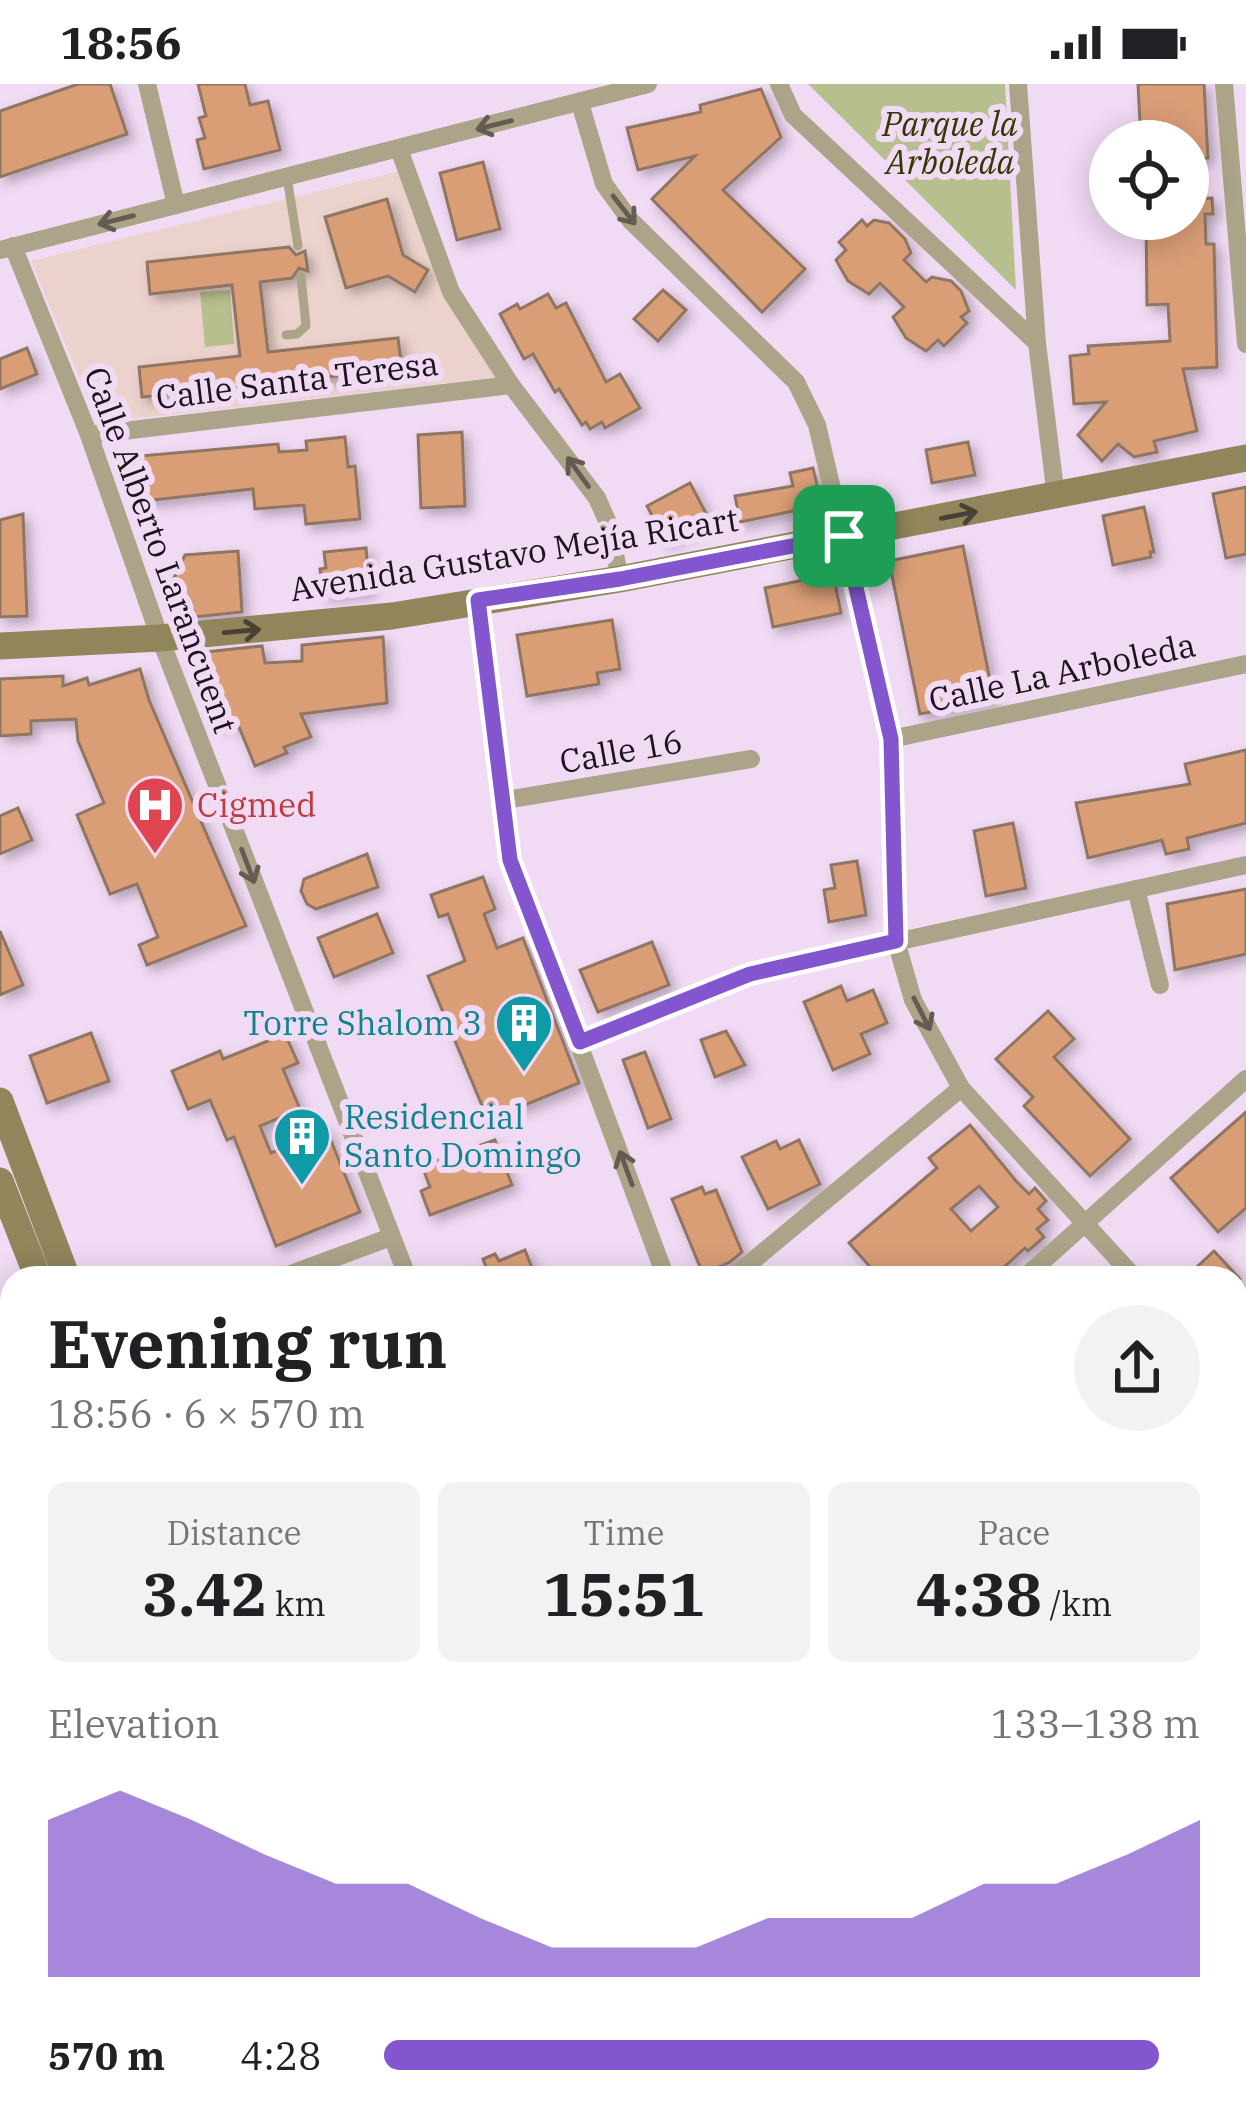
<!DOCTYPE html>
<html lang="en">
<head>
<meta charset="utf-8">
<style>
  :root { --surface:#fff; --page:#f2f2f2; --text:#202124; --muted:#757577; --accent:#8355ce }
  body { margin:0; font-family:"IBM Plex Serif",serif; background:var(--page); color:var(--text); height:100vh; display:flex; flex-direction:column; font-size:45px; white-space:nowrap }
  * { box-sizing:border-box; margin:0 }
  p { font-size:39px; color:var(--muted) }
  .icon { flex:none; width:66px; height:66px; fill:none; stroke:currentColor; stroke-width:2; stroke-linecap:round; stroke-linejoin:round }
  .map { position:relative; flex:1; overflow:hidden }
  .side { position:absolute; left:0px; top:1182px; width:1248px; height:858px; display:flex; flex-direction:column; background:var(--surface); border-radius:36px 36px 0 0; box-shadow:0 6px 30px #0003 }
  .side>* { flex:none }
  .tools { position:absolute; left:1089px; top:36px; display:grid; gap:24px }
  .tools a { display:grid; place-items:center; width:120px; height:120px; border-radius:50%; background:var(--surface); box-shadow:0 6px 30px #0003; font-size:60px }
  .pin { position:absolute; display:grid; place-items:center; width:102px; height:102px; color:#fff; margin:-51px; border-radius:24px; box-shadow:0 6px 18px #0006 }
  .round { display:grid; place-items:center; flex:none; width:126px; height:126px; border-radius:63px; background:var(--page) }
  .headline { display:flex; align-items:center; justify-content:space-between; height:204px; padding:0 48px }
  h1 { font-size:66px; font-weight:800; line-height:90px }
  .stats { display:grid; grid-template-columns:repeat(3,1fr); gap:18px; height:204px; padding:12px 48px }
  .stats div { display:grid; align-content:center; border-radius:18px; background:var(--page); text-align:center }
  .stats b { font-size:60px; font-weight:800 }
  .stats small { font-size:33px; font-weight:400 }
  .stats p { font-size:33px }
  .chart { height:336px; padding:24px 48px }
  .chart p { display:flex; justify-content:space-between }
  .chart svg { width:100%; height:216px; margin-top:12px; fill:var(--accent); opacity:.7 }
  ul { padding:0 48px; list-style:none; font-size:39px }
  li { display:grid; grid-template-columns:192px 144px 1fr; align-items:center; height:90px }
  li i { height:30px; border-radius:15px; background:var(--accent) }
  .status { display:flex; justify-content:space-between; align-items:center; height:84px; padding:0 60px; background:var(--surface); direction:ltr }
  .status svg { height:33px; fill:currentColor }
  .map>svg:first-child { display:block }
  .education { fill:#ecd2cd }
  .green { fill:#b8bf8e }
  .building { fill:#da9e77; stroke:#907463; stroke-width:3; fill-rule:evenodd; filter:url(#shadow) }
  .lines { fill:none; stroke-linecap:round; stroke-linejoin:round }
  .lane { stroke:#aba488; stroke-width:9 }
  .street { stroke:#aba488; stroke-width:18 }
  .secondary { stroke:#90855b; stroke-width:27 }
  .oneway { stroke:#645c52 }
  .oneway2 { stroke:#4a4136 }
  .route-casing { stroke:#fff; stroke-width:24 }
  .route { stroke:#8355ce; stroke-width:15 }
  .labels { text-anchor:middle; stroke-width:12; stroke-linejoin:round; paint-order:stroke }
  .park-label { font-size:33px; font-style:italic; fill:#343701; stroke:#f1daf4 }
  .street-label { font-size:33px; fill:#1c141d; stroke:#f1daf4 }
  .health-label { font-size:33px; fill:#be3a42; stroke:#f1daf4; text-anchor:start }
  .culture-label { font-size:33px; fill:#0d838f; stroke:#f1daf4; text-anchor:end }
</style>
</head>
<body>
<div class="status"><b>18:56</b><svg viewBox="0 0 49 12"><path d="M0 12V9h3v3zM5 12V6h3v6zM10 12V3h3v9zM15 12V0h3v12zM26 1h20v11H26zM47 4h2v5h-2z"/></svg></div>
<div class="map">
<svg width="1246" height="2040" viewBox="0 0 1246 2040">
  <defs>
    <filter id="shadow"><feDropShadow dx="5.5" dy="5.5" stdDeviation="6" flood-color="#0004"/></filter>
  </defs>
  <rect width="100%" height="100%" fill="#f1daf4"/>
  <path class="education" d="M401 87 442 210 496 293 98 339 31 177Z"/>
  <g class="green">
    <path d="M808 0H1005L1016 206Z"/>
    <path d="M230 206 234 260 205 263 200 208Z"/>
  </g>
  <g class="building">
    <path d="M78 0H110L127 50 0 93V27Z"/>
    <path d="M198 0H245L250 21 268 17 280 66 204 85 197 56 205 54 199 34 206 32Z"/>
    <path d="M1138 0H1204L1208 74 1188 75V57H1141Z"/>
    <path d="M761 5 781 53 723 106 805 185 762 228 652 115 695 72 638 86 627 44 701 28 700 21Z"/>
    <path d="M483 78 500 145 457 156 440 89Z"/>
    <path d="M1212 114 1213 130H1205L1206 160H1214L1217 283 1183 285 1197 347 1154 357 1157 368 1134 373 1118 360 1102 377 1078 351 1106 318 1074 320 1070 272 1089 270 1088 262 1170 257 1168 220 1147 221 1146 135H1188V115Z"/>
    <path d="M387 115 403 171 428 186 415 208 388 192 346 204 325 133Z"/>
    <path d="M862 136 867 142 874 136 889 139 905 155 911 169 904 176 926 198 932 193 951 197 961 207 969 227 961 233 967 239 944 262 938 256 926 267 906 254 893 233 904 223 880 199 869 210 848 197 836 176 846 166 839 158Z"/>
    <path d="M289 163 296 171 305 167 308 187 299 184 292 194 260 198 268 268 398 254 402 285 142 313 139 283 240 272 232 201 150 210 147 178Z"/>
    <path d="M663 206 686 226 658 257 634 235Z"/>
    <path d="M548 210 556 224 566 219 606 298 620 290 640 324 605 344 602 338 590 345 586 338 582 341 559 305 555 308 533 270 524 275 500 230 517 220 520 225Z"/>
    <path d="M27 264 37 290 0 305V275Z"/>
    <path d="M462 348 465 422 421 424 418 351Z"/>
    <path d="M345 353 348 383 355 382 360 435 306 440 304 421 255 425 253 405 144 417 128 373 278 360 279 368 307 366 306 357Z"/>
    <path d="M968 358 975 391 932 399 926 366Z"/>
    <path d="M813 384 822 421 740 438 735 412 793 402 790 389Z"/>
    <path d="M690 399 709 435 666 458 647 422Z"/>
    <path d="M1246 403V470L1226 474 1213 410Z"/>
    <path d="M1144 423 1154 468H1150L1151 473 1113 481 1103 432Z"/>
    <path d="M23 430 27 532 0 533V436Z"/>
    <path d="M963 462 994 616 920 630 889 477Z"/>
    <path d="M366 464 370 506 323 511 320 485 326 484 324 468Z"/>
    <path d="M238 467 242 528 185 534 172 498 185 471Z"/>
    <path d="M833 490 841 529 773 543 765 504Z"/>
    <path d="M612 536 620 585 597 589 599 600 527 612 517 551Z"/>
    <path d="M383 553 387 619 301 630 311 653 284 663 287 669 255 682 237 638 214 641 186 570 262 562 265 579 302 577V561Z"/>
    <path d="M140 585 149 616 246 842 147 881 139 861 158 853 137 800 110 810 77 731 104 719 78 657 76 635 31 637V650L0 652V595L63 592V602L87 594 89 601Z"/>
    <path d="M1246 666V739L1187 754 1189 765 1166 770 1162 756 1088 774 1076 719 1190 700 1185 680Z"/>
    <path d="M18 724 32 756 0 770V732Z"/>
    <path d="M1013 739 1026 804 986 812 974 747Z"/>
    <path d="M367 770 378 803 316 825 307 820 301 807 304 795Z"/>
    <path d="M857 777 866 831 829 838 824 806 835 804 831 781Z"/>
    <path d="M483 793 495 825 484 830 497 864 523 854 579 999 488 1036 428 892 465 877 448 830 439 833 431 811Z"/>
    <path d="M1246 805V870L1175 886 1167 820Z"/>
    <path d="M377 830 393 869 334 893 318 854Z"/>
    <path d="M0 847 23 901 0 911Z"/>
    <path d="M652 858 669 901 598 928 580 886Z"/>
    <path d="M841 902 847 917 873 906 887 939 861 950 870 970 833 986 804 918Z"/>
    <path d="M1048 927 1074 955 1054 973 1130 1055 1090 1092 1024 1022 1033 1013 996 975Z"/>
    <path d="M726 947 745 981 715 993 701 956Z"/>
    <path d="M91 949 109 997 47 1019 30 972Z"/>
    <path d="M285 950 298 979 283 985 300 1025 260 1042 271 1069 307 1055 305 1050 325 1042 360 1128 276 1162 234 1053 227 1056 210 1016 188 1025 172 987 220 967 223 975Z"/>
    <path d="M645 968 671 1035 648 1044 623 976Z"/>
    <path d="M1246 1028V1124L1218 1148 1171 1094Z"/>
    <path d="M970 1041 1016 1097 1029 1110 1035 1104 1046 1117 1038 1125 1048 1136 1037 1145 1044 1153 1028 1167 1025 1164 992 1194H985L978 1187 970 1194H880L849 1159 937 1084 929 1074ZM979 1102 998 1123 971 1147 951 1125Z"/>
    <path d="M495 1056 512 1101 430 1131 421 1107 430 1103 422 1082Z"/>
    <path d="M799 1056 820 1100 768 1125 742 1073 776 1057 780 1065Z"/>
    <path d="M702 1103 705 1110 716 1106 742 1168 730 1178 703 1190 672 1115Z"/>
    <path d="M525 1166 536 1194H460L486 1183 483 1175 495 1170 499 1177Z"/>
    <path d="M1214 1167 1239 1194H1185Z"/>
  </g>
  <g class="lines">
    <g class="lane">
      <path d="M287 93 298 162"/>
      <path d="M286 251 297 250 306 242 301 193"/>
      <path d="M0 1327 12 1323"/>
      <path d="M0 1931 12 1929"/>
      <path d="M182 2028 185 2040"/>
    </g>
    <g class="street">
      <path d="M147 0 176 121"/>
      <path d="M779 0 793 31 1037 259"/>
      <path d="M1018 0 1037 259 1056 413"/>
      <path d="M1224 0 1246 260"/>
      <path d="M580 19 604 100 630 136 796 298 817 341 891 655 896 857 913 916 961 1004 1135 1194"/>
      <path d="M399 65 451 208 511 301 597 414 609 441 620 495"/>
      <path d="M13 162 89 351 160 554 408 1194"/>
      <path d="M0 166 648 0"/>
      <path d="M89 351 511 301"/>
      <path d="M478 516 510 775 666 1194"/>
      <path d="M891 655 1246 580"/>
      <path d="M500 717 751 675"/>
      <path d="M1136 805 1160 901"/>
      <path d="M580 957 750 890 1246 781"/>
      <path d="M280 1194 391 1153"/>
      <path d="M732 1194 961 1004"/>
      <path d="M1024 1194 1246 995"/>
      <path d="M1236 1310 1246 1321"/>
      <path d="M0 1471 12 1469"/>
      <path d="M1236 1550 1246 1542"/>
      <path d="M0 1741 12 1848"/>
      <path d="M1236 1798 1246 1789"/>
      <path d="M22 2028 23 2040"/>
      <path d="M1118 2028 1129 2040"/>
      <path d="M687 2040 700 2028"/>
      <path d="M960 2040 974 2028"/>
    </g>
    <g class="secondary">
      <path d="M0 562 160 554 392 532 620 495 1246 374"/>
      <path d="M0 1017 67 1194"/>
      <path d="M0 1097 38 1194"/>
      <path d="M1236 1268 1246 1259"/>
      <path d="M349 2040 396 2028"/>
    </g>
  </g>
  <defs><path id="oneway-shaft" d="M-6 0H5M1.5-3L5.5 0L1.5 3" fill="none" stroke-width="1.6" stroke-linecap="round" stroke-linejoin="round" transform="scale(3)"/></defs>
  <g class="oneway">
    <use href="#oneway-shaft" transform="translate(494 41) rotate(166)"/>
    <use href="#oneway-shaft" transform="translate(624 126) rotate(52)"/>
    <use href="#oneway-shaft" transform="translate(116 136) rotate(166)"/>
    <use href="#oneway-shaft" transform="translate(578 388) rotate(-126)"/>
    <use href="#oneway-shaft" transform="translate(248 782) rotate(69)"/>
    <use href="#oneway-shaft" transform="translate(922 930) rotate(63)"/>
    <use href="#oneway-shaft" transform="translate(626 1084) rotate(-110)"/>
  </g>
  <g class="oneway2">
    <use href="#oneway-shaft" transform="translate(959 431) rotate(-11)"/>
    <use href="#oneway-shaft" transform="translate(242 547) rotate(-5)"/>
  </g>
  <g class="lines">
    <g class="route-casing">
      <path id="route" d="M844 452 891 655 896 857 750 890 580 958 510 776 478 516 620 495Z"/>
    </g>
    <use href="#route" class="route"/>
  </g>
  <defs>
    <g id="hospital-pin" transform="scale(3)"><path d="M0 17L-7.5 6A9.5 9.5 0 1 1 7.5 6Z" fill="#e0444e" stroke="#f1daf4"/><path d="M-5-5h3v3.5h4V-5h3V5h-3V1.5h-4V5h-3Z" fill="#fff"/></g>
    <g id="building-pin" transform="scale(3)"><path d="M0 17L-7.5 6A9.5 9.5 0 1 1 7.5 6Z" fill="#0f9aa8" stroke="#f1daf4"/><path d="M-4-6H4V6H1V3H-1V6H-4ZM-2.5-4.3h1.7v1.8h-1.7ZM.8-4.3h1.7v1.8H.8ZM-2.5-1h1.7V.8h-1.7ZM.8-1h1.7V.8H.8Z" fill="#fff"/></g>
  </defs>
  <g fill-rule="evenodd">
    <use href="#hospital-pin" x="155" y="721"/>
    <use href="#building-pin" x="524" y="939"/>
    <use href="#building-pin" x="302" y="1052"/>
  </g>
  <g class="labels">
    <g class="park-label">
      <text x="950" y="52">Parque la<tspan x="950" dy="38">Arboleda</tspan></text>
    </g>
    <g class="street-label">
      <text transform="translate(297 296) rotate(-7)" y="12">Calle Santa Teresa</text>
      <text transform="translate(161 466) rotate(70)" y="12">Calle Alberto Larancuent</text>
      <text transform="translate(514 470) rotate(-9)" y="12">Avenida Gustavo Mejía Ricart</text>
      <text transform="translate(1062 588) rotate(-12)" y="12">Calle La Arboleda</text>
      <text transform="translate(621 667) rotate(-10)" y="12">Calle 16</text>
    </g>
    <g class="health-label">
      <text x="197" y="733">Cigmed</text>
    </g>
    <g class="culture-label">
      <text x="482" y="951">Torre Shalom 3</text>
      <text x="344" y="1045" text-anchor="start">Residencial<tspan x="344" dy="38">Santo Domingo</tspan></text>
    </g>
  </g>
</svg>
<div class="tools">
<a><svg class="icon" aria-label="locate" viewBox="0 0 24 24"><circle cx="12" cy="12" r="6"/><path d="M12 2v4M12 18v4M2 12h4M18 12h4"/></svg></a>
</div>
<div class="pin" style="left:844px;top:452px;background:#1e9e55"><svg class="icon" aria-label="arrive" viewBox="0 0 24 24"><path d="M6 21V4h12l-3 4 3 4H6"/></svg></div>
<section class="side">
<div class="headline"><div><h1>Evening run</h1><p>18:56 · 6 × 570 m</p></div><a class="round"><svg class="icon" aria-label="share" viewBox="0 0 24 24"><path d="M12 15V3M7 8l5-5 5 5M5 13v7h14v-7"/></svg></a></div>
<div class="stats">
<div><p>Distance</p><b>3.42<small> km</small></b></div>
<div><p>Time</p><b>15:51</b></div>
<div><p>Pace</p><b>4:38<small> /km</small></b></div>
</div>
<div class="chart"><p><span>Elevation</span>133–138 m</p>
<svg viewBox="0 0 160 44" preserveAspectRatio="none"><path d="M0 44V12L10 6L20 12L30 19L40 25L50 25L60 32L70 38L80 38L90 38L100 32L110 32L120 32L130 25L140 25L150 19L160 12V44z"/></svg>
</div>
<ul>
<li><b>570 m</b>4:28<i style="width:95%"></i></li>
</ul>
</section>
</div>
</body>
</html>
